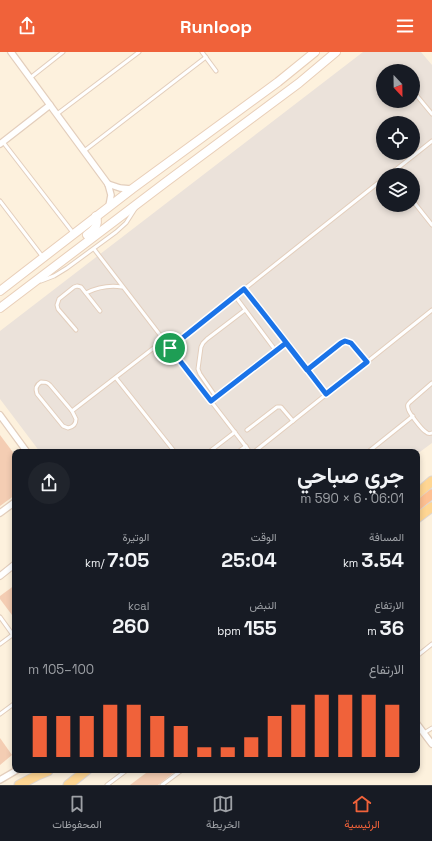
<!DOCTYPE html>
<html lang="ar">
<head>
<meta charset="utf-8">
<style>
  :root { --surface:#171b24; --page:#20242c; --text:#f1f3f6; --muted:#9ea1a6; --line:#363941; --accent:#f0623a }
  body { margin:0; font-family:"Space Grotesk",Vazirmatn,sans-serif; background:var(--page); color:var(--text); direction:rtl; height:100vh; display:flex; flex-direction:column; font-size:15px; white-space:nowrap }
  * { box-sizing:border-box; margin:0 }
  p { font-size:13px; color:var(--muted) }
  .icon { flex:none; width:22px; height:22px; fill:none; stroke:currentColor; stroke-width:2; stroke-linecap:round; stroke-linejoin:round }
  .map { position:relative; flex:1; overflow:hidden; direction:ltr }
  .drawer { position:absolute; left:12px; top:397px; width:408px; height:324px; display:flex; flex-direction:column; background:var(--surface); border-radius:8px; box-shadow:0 2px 6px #0003; direction:rtl }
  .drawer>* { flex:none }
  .needle { width:26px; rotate:158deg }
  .fabs { position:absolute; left:376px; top:12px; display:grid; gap:8px }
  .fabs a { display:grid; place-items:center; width:44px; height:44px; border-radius:50%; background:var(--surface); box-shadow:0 2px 6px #0003; font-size:20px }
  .pin { position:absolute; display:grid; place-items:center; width:34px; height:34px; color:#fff; margin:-17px; border:2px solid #fff; border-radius:50%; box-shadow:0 1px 4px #0007 }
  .round { display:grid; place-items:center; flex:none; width:42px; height:42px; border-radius:21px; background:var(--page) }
  .overview { display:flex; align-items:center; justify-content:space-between; height:68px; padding:0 16px }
  h1 { font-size:22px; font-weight:700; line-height:30px }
  .stats { display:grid; grid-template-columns:repeat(3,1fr); gap:6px; height:68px; padding:4px 16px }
  .stats div { display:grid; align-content:center }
  .stats b { font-size:20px; font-weight:700 }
  .stats small { font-size:11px; font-weight:400 }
  .stats p { font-size:11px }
  .chart { height:112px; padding:8px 16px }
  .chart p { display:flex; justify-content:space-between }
  .chart svg { width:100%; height:72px; margin-top:4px; stroke:var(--accent); stroke-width:6 }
  header { display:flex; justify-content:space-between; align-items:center; height:52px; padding:0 16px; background:var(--accent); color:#fff; font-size:18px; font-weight:700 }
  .dock { display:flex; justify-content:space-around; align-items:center; height:56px; border-top:1px solid var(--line); background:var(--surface); font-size:11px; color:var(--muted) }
  .dock a { display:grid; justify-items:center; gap:2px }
  .dock .active { color:var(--accent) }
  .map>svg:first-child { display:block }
  .industrial { fill:#ebe2da; fill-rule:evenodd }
  .building { fill:#f4cdb3 }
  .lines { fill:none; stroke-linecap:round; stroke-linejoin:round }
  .service-casing { stroke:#e3cebc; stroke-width:5 }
  .minor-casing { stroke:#e3cebc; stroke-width:8 }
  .secondary-casing { stroke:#e9cfb9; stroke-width:10 }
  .primary-casing { stroke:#ded6d2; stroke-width:11 }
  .trunk-casing { stroke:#ded6d2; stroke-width:11 }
  .service { stroke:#fff; stroke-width:3 }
  .minor { stroke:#fff; stroke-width:5.5 }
  .secondary { stroke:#fff; stroke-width:8 }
  .primary { stroke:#ffd693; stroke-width:9 }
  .trunk { stroke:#fec092; stroke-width:9 }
  .route-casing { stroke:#fff; stroke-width:8 }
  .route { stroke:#1a73e8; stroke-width:5 }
</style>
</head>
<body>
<header><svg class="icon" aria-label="menu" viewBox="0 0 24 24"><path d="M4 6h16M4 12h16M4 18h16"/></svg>Runloop<svg class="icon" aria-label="share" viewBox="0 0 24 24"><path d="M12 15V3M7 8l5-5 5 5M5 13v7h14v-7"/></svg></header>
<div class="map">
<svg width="432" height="733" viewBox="0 0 432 733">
  <rect width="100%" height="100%" fill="#fdf1dd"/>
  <path class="industrial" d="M363 0H421L432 13V391L417 402V400H40L0 347V279ZM383 19H413V49H383ZM383 71H413V101H383ZM383 123H413V153H383Z"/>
  <g class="building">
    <path d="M0 383 15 403V443L0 454Z"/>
    <path d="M15 533V567L0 547V544Z"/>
    <path d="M0 686 12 703 0 713Z"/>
    <path d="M150 718H177L158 733H130Z"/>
  </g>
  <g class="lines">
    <g class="service-casing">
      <g id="service">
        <path d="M202 0 216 19"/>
        <path d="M30 26 63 0"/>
        <path d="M413 39 432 62"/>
        <path d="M57 62 139 0"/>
        <path d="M3 90 74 182"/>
        <path d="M84 99 206 5"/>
        <path d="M389 123 432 89"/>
        <path d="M0 149 42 204"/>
        <path d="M413 149 432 173"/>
        <path d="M94 197 250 400"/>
        <path d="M41 229 54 224 67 216 116 180 126 171 135 157"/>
        <path d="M244 237 327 342"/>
        <path d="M86 241C98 235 109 233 122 235"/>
        <path d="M235 244 276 299"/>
        <path d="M76 278 58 257 57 253 59 247 74 235 77 234 81 235 100 259"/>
        <path d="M170 296 383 127"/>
        <path d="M307 318 341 291 345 289 351 291 367 310"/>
        <path d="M116 326 174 399"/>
        <path d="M41 330C45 330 47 330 50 333L72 359 76 367C76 372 73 375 68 376L63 374 37 342C35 337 36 333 41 330Z"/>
        <path d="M432 331 410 350C408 352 407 353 408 356 408 360 422 378 426 380 428 382 429 382 432 381"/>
        <path d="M216 345 200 322 198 317 201 295 203 291 207 287 245 258"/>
        <path d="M211 349 286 291"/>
        <path d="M72 359 164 288"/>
        <path d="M247 378 277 355H281L293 369"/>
        <path d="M209 400 235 380"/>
        <path d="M238 400 246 394"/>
        <path d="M254 400 432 258"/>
        <path d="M368 400 413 364"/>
        <path d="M0 565 13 583"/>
        <path d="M0 592 15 581"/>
        <path d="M417 604 432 592"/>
        <path d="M0 662 15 651"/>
        <path d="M424 681 432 676"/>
        <path d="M107 733 127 718"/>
        <path d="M162 733 182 718"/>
      </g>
    </g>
    <g class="minor-casing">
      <g id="minor">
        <path d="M11 0 108 132 111 143 109 154"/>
        <path d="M0 92 50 53"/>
        <path d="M108 132 120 136 131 137"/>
        <path d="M0 363 27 400"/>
        <path d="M0 461 15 450"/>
        <path d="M0 524 15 512"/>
        <path d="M417 672 432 692"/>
        <path d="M0 728 17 718"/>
      </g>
    </g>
    <g class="secondary-casing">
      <g id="secondary">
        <path d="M87 183C94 178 99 174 96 164"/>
        <path d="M0 239 132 137 278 30 315 0"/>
        <path d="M0 256 166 130 299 31 336 0"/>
      </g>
    </g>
    <g class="primary-casing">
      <g id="primary">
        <path d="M417 442 432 429"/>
        <path d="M417 466 432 455"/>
        <path d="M19 733 38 723 48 719"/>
        <path d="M68 733 87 718"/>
      </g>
    </g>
    <g class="trunk-casing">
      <path id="trunk" d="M417 454 432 442"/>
    </g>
    <use href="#service" class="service"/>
    <use href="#minor" class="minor"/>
    <use href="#secondary" class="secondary"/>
    <use href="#primary" class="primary"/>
    <use href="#trunk" class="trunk"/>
  </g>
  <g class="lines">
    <g class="route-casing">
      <path id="route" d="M170 296 211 349 286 291 307 318 341 291 345 289 351 291 367 310 326 342C299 307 272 272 244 237L170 296"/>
    </g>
    <use href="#route" class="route"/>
  </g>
</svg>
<div class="fabs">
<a><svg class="needle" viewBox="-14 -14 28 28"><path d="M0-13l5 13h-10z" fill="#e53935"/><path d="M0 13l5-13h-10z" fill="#9ea1a6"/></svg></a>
<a><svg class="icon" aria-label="locate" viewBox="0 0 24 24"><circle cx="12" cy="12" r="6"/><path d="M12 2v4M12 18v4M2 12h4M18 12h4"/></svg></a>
<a><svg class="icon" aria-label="layers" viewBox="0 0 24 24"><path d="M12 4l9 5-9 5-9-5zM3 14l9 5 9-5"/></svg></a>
</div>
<div class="pin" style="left:170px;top:296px;background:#1e9e55"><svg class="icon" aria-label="arrive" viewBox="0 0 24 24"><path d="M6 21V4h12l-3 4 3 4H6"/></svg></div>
<section class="drawer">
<div class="overview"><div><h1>جري صباحي</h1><p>06:01 · 6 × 590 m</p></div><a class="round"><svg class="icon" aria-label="share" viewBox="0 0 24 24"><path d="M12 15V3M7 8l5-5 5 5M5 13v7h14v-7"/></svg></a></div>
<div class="stats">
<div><p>المسافة</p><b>3.54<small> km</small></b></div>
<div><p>الوقت</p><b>25:04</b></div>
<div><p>الوتيرة</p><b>7:05<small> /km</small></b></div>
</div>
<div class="stats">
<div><p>الارتفاع</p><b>36<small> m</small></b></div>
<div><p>النبض</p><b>155<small> bpm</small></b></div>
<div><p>kcal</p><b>260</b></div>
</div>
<div class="chart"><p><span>الارتفاع</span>100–105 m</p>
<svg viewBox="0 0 160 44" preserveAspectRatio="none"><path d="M5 44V19M15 44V19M25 44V19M35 44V12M45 44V12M55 44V19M65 44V25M75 44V38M85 44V38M95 44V32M105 44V19M115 44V12M125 44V6M135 44V6M145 44V6M155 44V12"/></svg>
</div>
</section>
</div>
<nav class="dock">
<a class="active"><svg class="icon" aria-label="home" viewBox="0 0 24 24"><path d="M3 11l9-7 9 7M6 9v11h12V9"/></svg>الرئيسية</a>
<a><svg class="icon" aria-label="map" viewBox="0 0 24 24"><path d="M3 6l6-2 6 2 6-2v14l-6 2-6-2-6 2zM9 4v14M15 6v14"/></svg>الخريطة</a>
<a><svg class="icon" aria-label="saved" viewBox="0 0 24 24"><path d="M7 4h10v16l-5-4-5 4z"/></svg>المحفوظات</a>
</nav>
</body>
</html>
